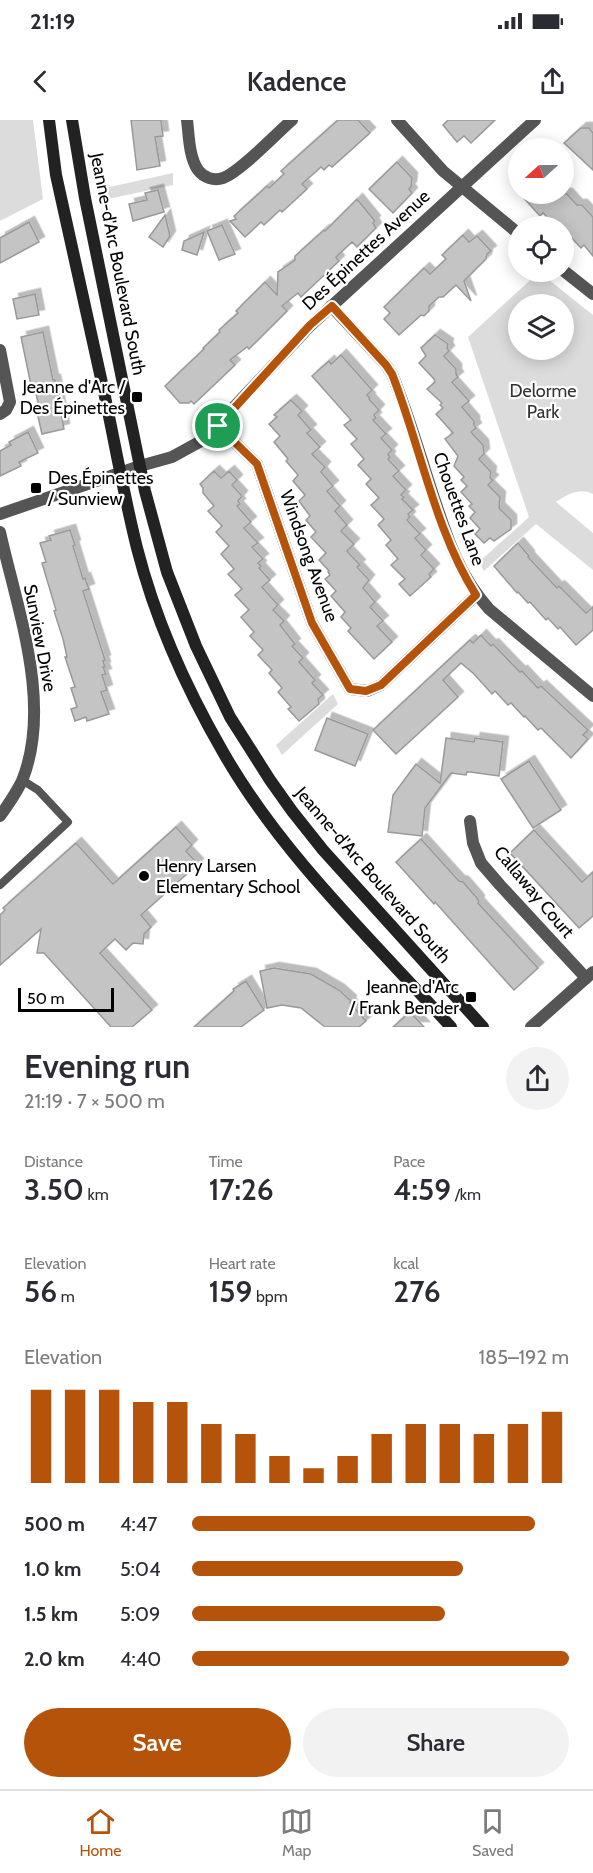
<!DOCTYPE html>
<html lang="en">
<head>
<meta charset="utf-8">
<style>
  :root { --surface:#fff; --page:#f2f2f3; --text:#2b2b33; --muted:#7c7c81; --line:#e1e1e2; --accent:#b45309 }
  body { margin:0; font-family:Cabin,sans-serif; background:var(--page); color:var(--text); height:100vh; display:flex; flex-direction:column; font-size:22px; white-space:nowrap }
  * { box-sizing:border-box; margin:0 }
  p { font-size:20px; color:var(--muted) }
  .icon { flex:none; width:33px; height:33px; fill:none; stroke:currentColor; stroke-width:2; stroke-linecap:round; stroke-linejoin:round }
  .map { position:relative; height:907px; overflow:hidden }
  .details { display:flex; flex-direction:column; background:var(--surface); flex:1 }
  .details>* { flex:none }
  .needle { width:39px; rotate:249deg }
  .controls { position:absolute; left:508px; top:18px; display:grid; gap:12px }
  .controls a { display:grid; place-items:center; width:66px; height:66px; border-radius:50%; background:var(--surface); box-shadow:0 3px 15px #0003; font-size:30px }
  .scale { position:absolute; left:18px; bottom:15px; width:96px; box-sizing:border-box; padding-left:6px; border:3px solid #000; border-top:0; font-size:16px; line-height:21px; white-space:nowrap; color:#000; -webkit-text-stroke:4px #fff; paint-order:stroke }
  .pin { position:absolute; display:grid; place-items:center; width:51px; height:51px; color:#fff; margin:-26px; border:3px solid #fff; border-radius:50%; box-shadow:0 2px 6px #0007 }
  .round { display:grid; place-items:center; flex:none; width:63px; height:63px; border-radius:32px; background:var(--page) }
  .headline { display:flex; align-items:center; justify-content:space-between; height:102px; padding:0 24px }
  h1 { font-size:33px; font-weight:600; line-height:45px }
  .metrics { display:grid; grid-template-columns:repeat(3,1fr); gap:9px; height:102px; padding:6px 24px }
  .metrics div { display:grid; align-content:center }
  .metrics b { font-size:30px; font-weight:600 }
  .metrics small { font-size:16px; font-weight:400 }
  .metrics p { font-size:16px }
  .chart { height:168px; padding:12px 24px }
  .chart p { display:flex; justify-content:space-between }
  .chart svg { width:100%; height:108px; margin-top:6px; stroke:var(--accent); stroke-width:6 }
  .primary-button { display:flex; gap:12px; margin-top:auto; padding:12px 24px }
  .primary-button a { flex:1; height:69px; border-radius:36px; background:var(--accent); color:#fff; font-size:24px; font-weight:600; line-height:69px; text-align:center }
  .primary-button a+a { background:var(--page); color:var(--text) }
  ul { padding:0 24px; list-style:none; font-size:20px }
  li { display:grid; grid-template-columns:96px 72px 1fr; align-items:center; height:45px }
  li i { height:15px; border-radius:8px; background:var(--accent) }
  .status { display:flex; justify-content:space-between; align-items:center; height:42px; padding:0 30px; background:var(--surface); direction:ltr }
  .status svg { height:16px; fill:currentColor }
  header { display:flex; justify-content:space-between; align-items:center; height:78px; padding:0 24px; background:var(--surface); font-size:27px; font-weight:600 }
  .menu { display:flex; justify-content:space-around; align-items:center; height:84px; border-top:2px solid var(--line); background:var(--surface); font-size:16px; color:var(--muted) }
  .menu a { display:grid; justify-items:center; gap:3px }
  .menu .active { color:var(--accent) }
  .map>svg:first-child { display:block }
  .green { fill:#dcdcdc; fill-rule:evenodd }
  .building { fill:#c4c4c4; stroke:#999; stroke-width:1.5; filter:url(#shadow) }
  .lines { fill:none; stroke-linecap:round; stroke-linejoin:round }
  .service { stroke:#555; stroke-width:8 }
  .minor { stroke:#555; stroke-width:12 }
  .tertiary { stroke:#555; stroke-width:12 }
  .secondary { stroke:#222; stroke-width:12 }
  .route-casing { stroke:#fff; stroke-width:12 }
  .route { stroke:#b45309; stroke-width:8 }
  .poi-dot { fill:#000; stroke:#fff; stroke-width:2 }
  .labels { text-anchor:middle; stroke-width:4.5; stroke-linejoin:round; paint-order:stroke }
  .street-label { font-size:18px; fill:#000; stroke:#fff }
  .poi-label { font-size:18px; fill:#000; stroke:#fff; text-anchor:end }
  .park-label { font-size:18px; fill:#333; stroke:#fff }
</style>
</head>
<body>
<div class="status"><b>21:19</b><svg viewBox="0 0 49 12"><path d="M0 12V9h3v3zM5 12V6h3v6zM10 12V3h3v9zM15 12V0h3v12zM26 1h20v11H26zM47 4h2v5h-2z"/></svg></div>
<header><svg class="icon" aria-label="back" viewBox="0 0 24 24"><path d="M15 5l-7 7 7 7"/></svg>Kadence<svg class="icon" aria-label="share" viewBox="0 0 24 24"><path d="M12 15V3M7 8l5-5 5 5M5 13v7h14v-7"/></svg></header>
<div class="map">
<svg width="593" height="907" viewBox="0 0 593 907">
  <defs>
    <filter id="shadow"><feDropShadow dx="5.5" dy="-5.5" stdDeviation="0" flood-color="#0004"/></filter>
  </defs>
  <rect width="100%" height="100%" fill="#fff"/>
  <g class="green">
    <path d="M0 0H33L43 79 0 101Z"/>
    <path d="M173 53V65L108 79 105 68Z"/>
    <path d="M539 152 593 195V374C580 367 567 374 556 382L593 413V450L536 404 484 451 479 442 529 397 468 217ZM519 184H564V230H519Z"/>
    <path d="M333 574 338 584 282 635 276 625Z"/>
  </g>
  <g class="building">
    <path d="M131 0H161L163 16 155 17 160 46 137 50Z"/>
    <path d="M338 0H358L370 13 332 47 329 45 324 50 321 47 302 64 307 69 282 92 280 90 264 105 261 102 245 117 230 101 236 99 234 96 267 66 269 68 284 54 281 51Z"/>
    <path d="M448 0H495L471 23 464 16 457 22 443 5Z"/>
    <path d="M581 8H589L593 13V50L564 23Z"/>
    <path d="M397 42 412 58 411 67 409 69 412 73 393 93 369 69Z"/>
    <path d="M158 70 164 92 133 101 129 84 147 80 145 73Z"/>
    <path d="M520 74H567L577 85H582L593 97V136L584 125 581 128 564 110V106H556L543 93 540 96Z"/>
    <path d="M357 79 375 101 373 103 376 108 357 127 352 122 336 137 339 141 301 177 298 173 282 186 287 191 249 229 247 227 230 240 235 245 194 284 191 281 189 283H180L165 266 204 229 203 228 220 212 219 210 238 193 236 191 265 162 277 175 278 152 295 140V136L324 110 325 111Z"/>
    <path d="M165 95 170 116 163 127 149 117Z"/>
    <path d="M29 102 39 122 0 143V118Z"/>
    <path d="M222 105 235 134 219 140 207 111Z"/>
    <path d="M204 112 197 135 182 130 184 121Z"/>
    <path d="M463 115 469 122 477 116 491 131 487 134 486 139 464 161 471 181 456 165 443 177H439L429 186V191L424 196 421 195 399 215 384 199 390 193 384 187 424 148 430 154 446 139 442 135Z"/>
    <path d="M35 174 39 195 17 199 13 179Z"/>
    <path d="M43 212 53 260H55L64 309 42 314 37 292H40L34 264 31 265 21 217Z"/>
    <path d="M435 215 448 224 447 228 449 231 444 236 456 249V254L458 257 452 262 469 281 462 287 474 301V305L476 308 471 312 483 325 484 334 479 339 491 352 490 358 493 360 488 365 500 377 499 388 511 400V409L494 421 490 418 484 423 475 414 480 409 470 398 475 392 469 386 472 384 461 372 467 366 461 360 464 357 454 346 458 336 445 319 453 313 436 294 443 288 440 285 442 283 427 269 435 262 434 259 419 243 426 236 421 228Z"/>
    <path d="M341 235 372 270 367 275 370 278 369 279 379 290 374 295 376 298 373 300 386 314 381 318 392 330 388 334 390 337 388 339 399 351 393 356 406 370 401 375 404 377 402 379 413 390 408 394 410 397 407 400 420 414 415 418 426 430 421 435 434 449 429 454 431 457 410 476 399 464 405 459 391 445 398 439 386 425 391 420 378 405 384 399 371 385 379 378 366 364 371 359 358 345 364 339 351 324 357 319 344 305 351 300 312 256 329 241 331 244Z"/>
    <path d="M291 280 302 291 298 295 311 310 307 313 320 327 312 334 325 347 321 352 333 366 327 371 340 386 335 391 347 405 341 411 354 424 347 431 360 445 357 447 369 460 363 468 375 482 370 487 383 501 377 506 392 522 374 539 348 511 351 508 341 497 345 492 331 476 336 471 325 459 330 455 328 452 329 451 319 440 326 433 311 417 316 412 306 400 310 396 299 381 305 375 293 361 298 355 286 341 288 339 274 322 280 316 269 304 277 297 274 295Z"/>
    <path d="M28 312 38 333 19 342 21 346 0 356V331L11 325 9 322Z"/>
    <path d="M214 351 221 358 229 351 237 360 232 365 242 376 238 381 240 384 237 386 251 402 244 408 258 423 252 427 263 439 258 443 261 446 259 448 270 460 262 467 278 485 273 490 284 501 280 505 295 524 292 526 303 538 299 542 315 560 312 563 323 575 318 579 319 584 299 601 288 589 291 587 278 572 282 568 269 553 272 550 258 535 263 530 250 516 254 512 241 497 249 490 235 475 242 469 228 454 234 449 221 434 229 426 216 412 222 406 208 391 214 386 203 373V368L200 364Z"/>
    <path d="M70 410 75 425 73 426 83 459 85 458 89 469 83 471 105 540 103 541 105 547H103L106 554 102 555 107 570 101 572 109 594 87 601 86 597 75 601 71 589 77 587 71 568 75 567 65 537H67L63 519 54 491 56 490 42 443 46 442 40 423 51 420 49 416Z"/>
    <path d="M518 423 529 436 528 437 557 468 559 466 586 493 593 487V510L576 525 560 507 558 509 548 498 546 500 530 482 528 483 518 472 517 473 494 446Z"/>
    <path d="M481 515 491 526 493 524 520 552 522 551 538 568 541 566 588 610 583 615 588 619 571 638 541 608 538 610 525 596 524 597 511 583 508 585 495 571 492 574 474 554 461 543 443 560 458 577 396 634 373 610 470 520 473 523Z"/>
    <path d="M327 598 368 614 355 646 315 630Z"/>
    <path d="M446 618 474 622 475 618 503 622 499 656 470 652H467L466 655 451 653 425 688 422 716 388 712 393 675 416 644 440 663Z"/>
    <path d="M529 641 561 690 533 708 501 659Z"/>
    <path d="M176 707 192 725 186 731 198 744 141 795 151 807 144 814 143 824 133 823 126 830 115 819 100 833 152 890 132 907H111L44 833H37L41 809 0 845V795L5 790 3 788 76 723 113 764Z"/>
    <path d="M534 710 582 762 593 752V796L579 808 510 733Z"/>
    <path d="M421 719 459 761 463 762 477 778 479 781 478 783 538 848 514 870 435 782 434 784 396 742Z"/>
    <path d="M274 848 311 854 339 870 351 881 350 883 366 901 359 907H325L301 888 282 885 267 888 260 851Z"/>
    <path d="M246 861 264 890 241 907H194L234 871 233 869Z"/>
    <path d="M410 892 424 907H393Z"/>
  </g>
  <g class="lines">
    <path class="service" d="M0 765 68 702 38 670 22 660"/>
    <g class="minor">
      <path d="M187 0C189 16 189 37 198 50 204 58 214 61 223 58 240 52 277 13 292 0"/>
      <path d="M397 0 443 51 519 114"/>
      <path d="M564 151 593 174"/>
      <path d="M331 186 386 245 392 254C408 293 420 335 433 375 447 417 459 456 489 489L593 576"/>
      <path d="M0 230 10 282 6 290 0 294"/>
      <path d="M218 306 257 344 312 503 350 569 367 571 381 565 476 475"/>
      <path d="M140 346 172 337 203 320 311 205 535 0"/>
      <path d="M470 701 473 723 481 743 500 765 586 858"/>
    </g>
    <g class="tertiary">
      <path d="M0 394 140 346"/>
      <path d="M0 412C17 489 53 584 22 661 16 673 8 685 0 696"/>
      <path d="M531 907 593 852"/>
    </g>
    <g class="secondary">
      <path d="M49 0 56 55C72 127 88 199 104 272 115 324 124 376 137 428 155 499 186 568 223 632 281 734 373 821 451 907"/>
      <path d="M72 0 85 78 145 371 167 452 196 526 230 597 270 660 292 691 323 730 483 907"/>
    </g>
  </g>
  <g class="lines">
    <g class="route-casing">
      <path id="route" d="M332 186 386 245 392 254C420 325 435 411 476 475L381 565 366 571 350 569 312 503 257 344 218 306 310 205Z"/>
    </g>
    <use href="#route" class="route"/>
  </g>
  <g class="poi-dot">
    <rect x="131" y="271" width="12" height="12" rx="3"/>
    <rect x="30" y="362" width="12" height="12" rx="3"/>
    <circle cx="144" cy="756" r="6"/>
    <rect x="465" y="871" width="12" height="12" rx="3"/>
  </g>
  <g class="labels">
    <g class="street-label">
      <text transform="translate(366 130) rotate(-43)" y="6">Des Épinettes Avenue</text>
      <text transform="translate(118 144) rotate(79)" y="6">Jeanne-d'Arc Boulevard South</text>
      <text transform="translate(459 389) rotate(70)" y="6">Chouettes Lane</text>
      <text transform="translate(309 436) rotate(70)" y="6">Windsong Avenue</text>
      <text transform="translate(40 518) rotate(79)" y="6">Sunview Drive</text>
      <text transform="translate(373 755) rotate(49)" y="6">Jeanne-d'Arc Boulevard South</text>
      <text transform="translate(534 772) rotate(50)" y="6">Callaway Court</text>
    </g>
    <g class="poi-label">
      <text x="125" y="273">Jeanne d'Arc /<tspan x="125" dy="21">Des Épinettes</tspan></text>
      <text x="48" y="364" text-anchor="start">Des Épinettes<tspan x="48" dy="21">/ Sunview</tspan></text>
      <text x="156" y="752" text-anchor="start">Henry Larsen<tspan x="156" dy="21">Elementary School</tspan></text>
      <text x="459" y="873">Jeanne d'Arc<tspan x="459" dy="21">/ Frank Bender</tspan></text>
    </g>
    <g class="park-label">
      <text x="543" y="277">Delorme<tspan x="543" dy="21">Park</tspan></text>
    </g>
  </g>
</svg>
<div class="controls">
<a><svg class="needle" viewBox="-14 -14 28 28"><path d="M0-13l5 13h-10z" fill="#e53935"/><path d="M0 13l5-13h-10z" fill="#7c7c81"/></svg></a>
<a><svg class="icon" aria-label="locate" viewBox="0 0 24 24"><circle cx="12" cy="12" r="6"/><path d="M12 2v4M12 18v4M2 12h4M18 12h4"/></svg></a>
<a><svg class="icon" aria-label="layers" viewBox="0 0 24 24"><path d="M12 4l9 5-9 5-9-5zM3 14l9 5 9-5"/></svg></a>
</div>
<div class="scale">50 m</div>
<div class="pin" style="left:218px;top:306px;background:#1e9e55"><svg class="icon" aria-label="arrive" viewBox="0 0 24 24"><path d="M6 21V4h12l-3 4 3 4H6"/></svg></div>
</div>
<section class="details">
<div class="headline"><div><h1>Evening run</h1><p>21:19 · 7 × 500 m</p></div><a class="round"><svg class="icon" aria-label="share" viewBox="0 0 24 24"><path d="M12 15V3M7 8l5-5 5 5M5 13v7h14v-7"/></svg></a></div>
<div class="metrics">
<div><p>Distance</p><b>3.50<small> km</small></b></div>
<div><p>Time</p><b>17:26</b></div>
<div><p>Pace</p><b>4:59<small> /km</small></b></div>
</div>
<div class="metrics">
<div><p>Elevation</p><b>56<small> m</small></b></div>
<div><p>Heart rate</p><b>159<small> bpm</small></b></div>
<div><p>kcal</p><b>276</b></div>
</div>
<div class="chart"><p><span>Elevation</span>185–192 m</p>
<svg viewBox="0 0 160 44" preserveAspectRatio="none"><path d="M5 44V6M15 44V6M25 44V6M35 44V11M45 44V11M55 44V20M65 44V24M75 44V33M85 44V38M95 44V33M105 44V24M115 44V20M125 44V20M135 44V24M145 44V20M155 44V15"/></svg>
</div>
<ul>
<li><b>500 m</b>4:47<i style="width:91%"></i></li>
<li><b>1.0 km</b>5:04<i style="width:72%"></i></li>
<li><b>1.5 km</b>5:09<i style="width:67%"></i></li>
<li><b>2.0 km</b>4:40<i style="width:100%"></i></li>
</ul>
<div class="primary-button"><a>Save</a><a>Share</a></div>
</section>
<nav class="menu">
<a class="active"><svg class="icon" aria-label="home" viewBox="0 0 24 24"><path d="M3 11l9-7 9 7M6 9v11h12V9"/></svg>Home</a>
<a><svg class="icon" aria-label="map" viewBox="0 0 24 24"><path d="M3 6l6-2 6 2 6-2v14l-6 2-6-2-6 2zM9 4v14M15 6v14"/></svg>Map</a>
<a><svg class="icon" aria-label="saved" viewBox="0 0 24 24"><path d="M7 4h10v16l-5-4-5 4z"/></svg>Saved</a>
</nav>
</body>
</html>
